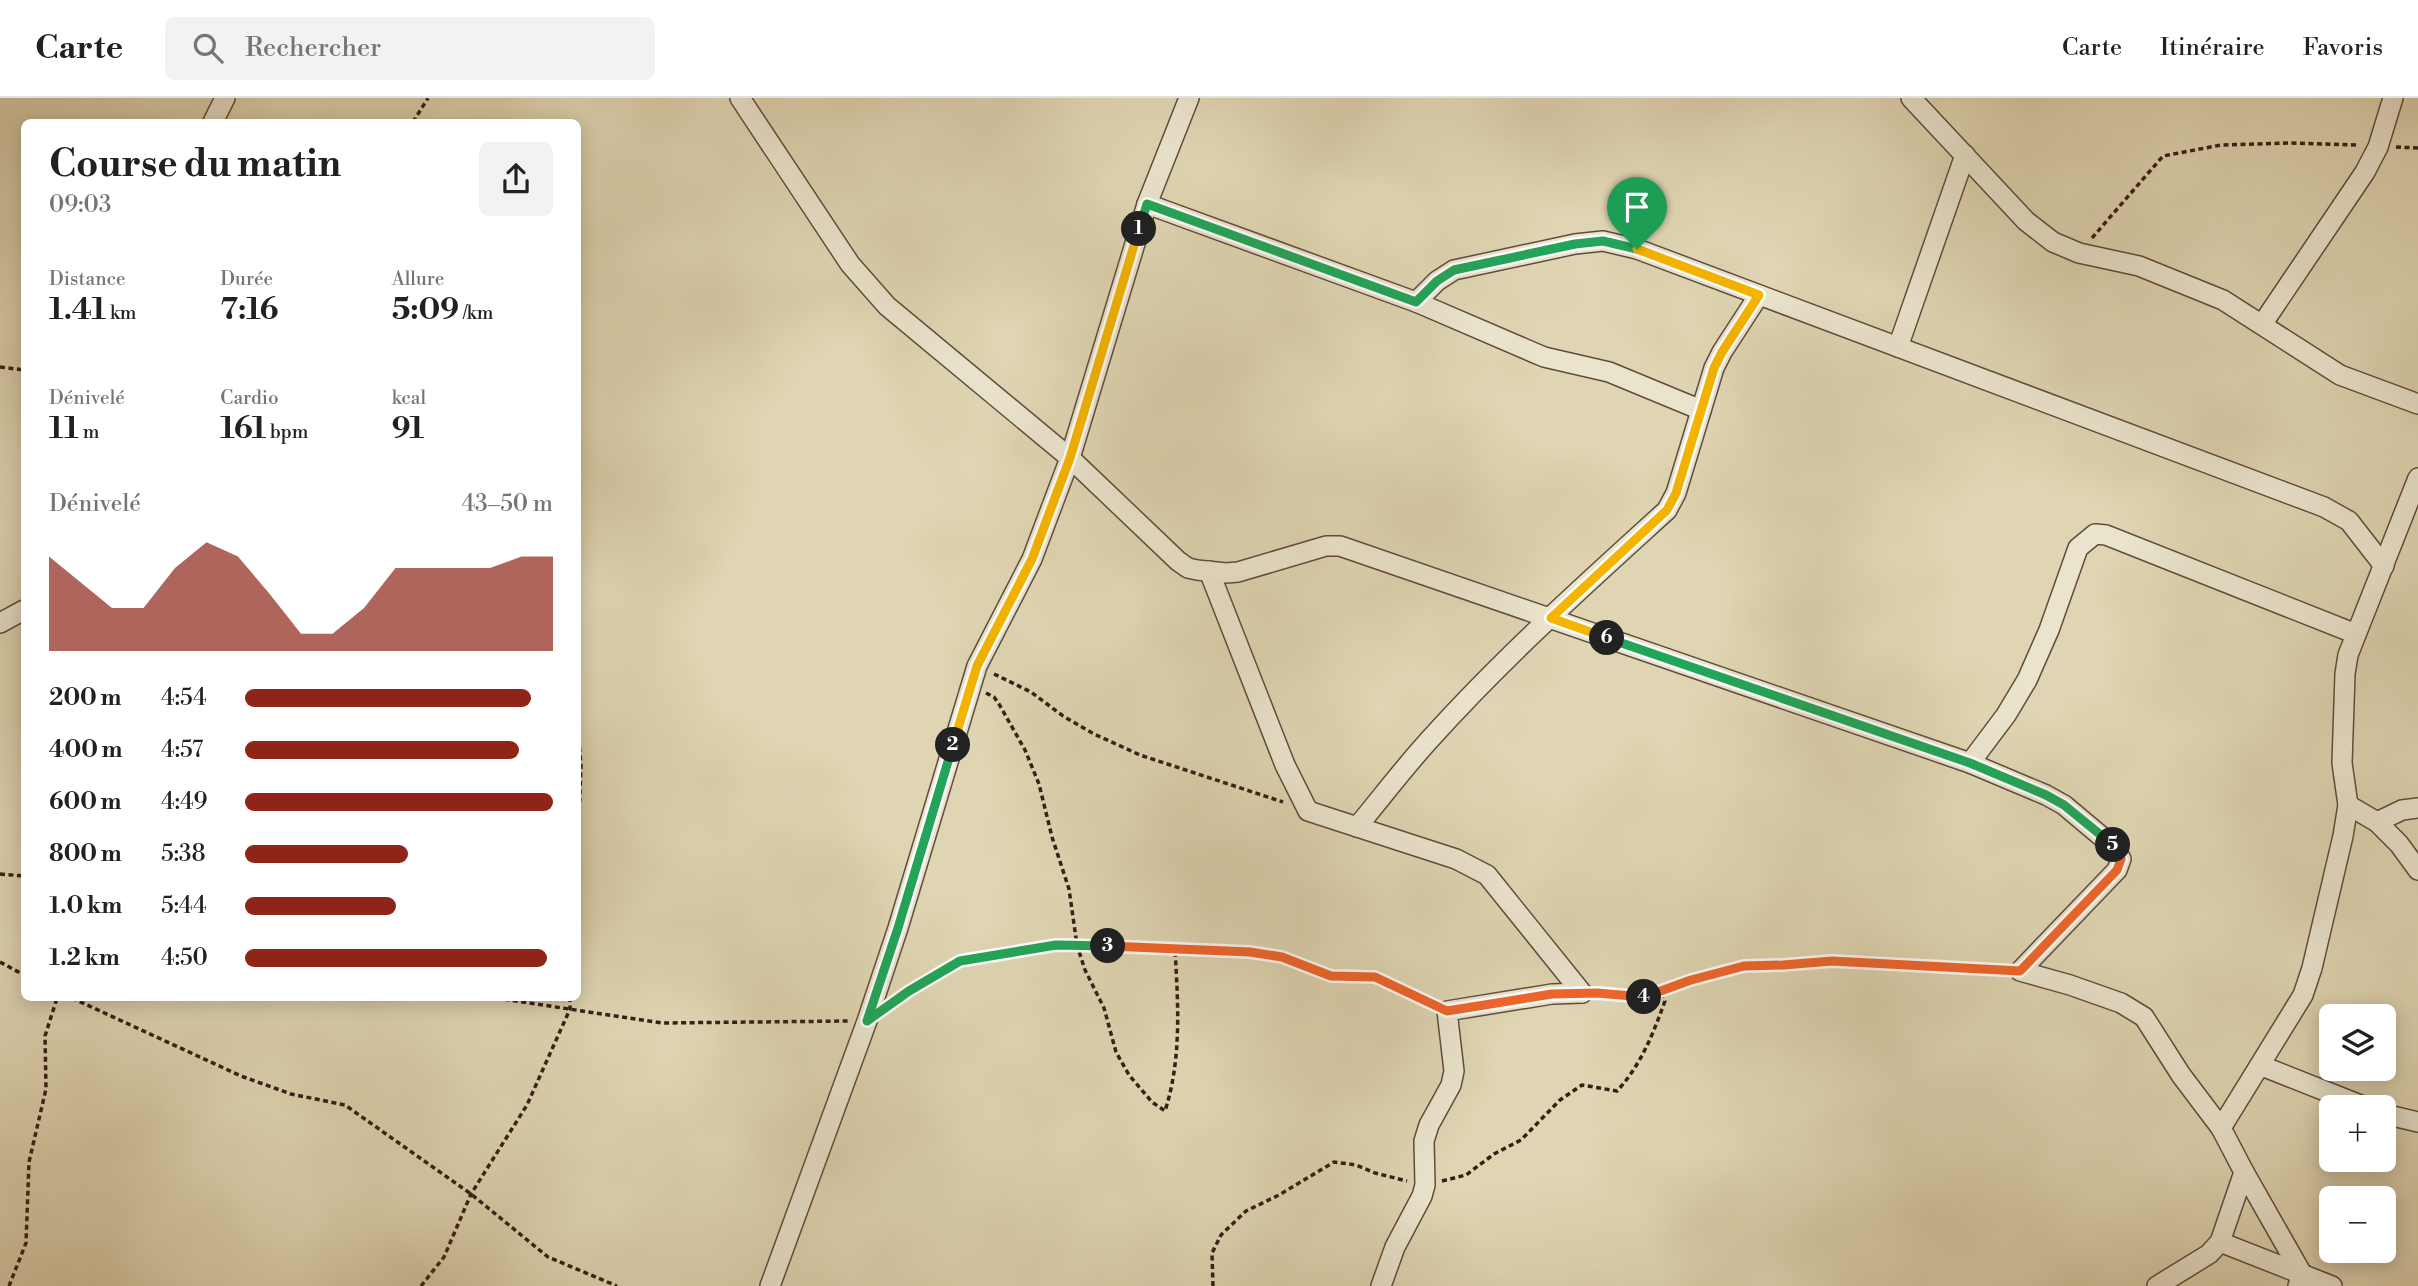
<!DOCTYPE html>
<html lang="fr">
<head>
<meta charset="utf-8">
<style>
  :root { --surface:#fff; --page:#f2f2f2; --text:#202124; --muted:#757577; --line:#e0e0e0; --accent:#8f2418 }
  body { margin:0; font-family:"Libre Bodoni",serif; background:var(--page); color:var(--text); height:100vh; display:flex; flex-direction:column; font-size:26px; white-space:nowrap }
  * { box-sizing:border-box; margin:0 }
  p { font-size:23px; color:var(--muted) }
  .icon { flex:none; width:38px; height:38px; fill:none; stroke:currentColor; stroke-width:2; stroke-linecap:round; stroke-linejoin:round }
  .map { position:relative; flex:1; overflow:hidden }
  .side { position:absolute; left:21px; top:21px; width:560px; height:882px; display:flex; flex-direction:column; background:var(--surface); border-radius:10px; box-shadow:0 4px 18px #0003 }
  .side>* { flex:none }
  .buttons { position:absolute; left:2319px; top:906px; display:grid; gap:14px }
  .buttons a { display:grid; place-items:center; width:77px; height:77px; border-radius:10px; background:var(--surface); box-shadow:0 4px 18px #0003; font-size:35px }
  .pin { position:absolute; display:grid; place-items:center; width:60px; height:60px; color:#fff; margin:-72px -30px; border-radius:50% 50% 50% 0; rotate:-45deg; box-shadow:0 0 7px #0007 }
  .pin .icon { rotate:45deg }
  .km { position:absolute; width:35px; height:35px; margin:-18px; border-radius:50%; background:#222; color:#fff; font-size:19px; line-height:35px; text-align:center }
  .round { display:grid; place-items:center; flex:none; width:74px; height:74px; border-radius:10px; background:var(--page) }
  .head { display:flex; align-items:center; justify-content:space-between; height:119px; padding:0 28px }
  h1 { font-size:38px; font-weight:800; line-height:52px }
  .metrics { display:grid; grid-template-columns:repeat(3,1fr); gap:10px; height:119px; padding:7px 28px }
  .metrics div { display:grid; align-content:center }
  .metrics b { font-size:30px; font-weight:800 }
  .metrics small { font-size:19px; font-weight:400 }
  .metrics p { font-size:19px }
  .chart { height:196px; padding:14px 28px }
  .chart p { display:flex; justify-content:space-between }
  .chart svg { width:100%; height:126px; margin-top:7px; fill:var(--accent); opacity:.7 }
  ul { padding:0 28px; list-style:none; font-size:23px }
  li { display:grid; grid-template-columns:112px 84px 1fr; align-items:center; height:52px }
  li i { height:18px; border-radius:9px; background:var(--accent) }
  header { display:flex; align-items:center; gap:42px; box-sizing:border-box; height:98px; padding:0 35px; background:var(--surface); border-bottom:2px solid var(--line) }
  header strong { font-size:33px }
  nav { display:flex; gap:38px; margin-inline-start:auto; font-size:24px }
  .search { width:490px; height:63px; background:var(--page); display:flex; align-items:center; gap:18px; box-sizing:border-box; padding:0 24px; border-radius:10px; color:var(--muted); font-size:26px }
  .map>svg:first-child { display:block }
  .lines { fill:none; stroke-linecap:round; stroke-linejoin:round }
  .minor-casing { stroke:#604c3d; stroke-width:22 }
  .path { stroke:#351e16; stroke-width:3.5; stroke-dasharray:5 3.5; stroke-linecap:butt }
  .minor { stroke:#eae4cd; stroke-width:19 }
  .split-1-casing { stroke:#fff; stroke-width:14 }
  .split-2-casing { stroke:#fff; stroke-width:14 }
  .split-3-casing { stroke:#fff; stroke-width:14 }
  .split-4-casing { stroke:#fff; stroke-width:14 }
  .split-5-casing { stroke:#fff; stroke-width:14 }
  .split-6-casing { stroke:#fff; stroke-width:14 }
  .split-7-casing { stroke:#fff; stroke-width:14 }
  .split-1 { stroke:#22a559; stroke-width:9 }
  .split-2 { stroke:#f5b400; stroke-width:9 }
  .split-3 { stroke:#22a559; stroke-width:9 }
  .split-4 { stroke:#f0652b; stroke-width:9 }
  .split-5 { stroke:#f0652b; stroke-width:9 }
  .split-6 { stroke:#22a559; stroke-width:9 }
  .split-7 { stroke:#f5b400; stroke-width:9 }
</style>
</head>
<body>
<header>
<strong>Carte</strong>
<div class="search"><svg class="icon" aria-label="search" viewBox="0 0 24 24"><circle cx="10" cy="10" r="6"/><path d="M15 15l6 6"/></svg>Rechercher</div>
<nav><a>Carte</a><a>Itinéraire</a><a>Favoris</a></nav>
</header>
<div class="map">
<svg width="2418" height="1188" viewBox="0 0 2418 1188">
  <rect width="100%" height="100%" fill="#dfd5b2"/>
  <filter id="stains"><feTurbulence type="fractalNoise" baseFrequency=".00286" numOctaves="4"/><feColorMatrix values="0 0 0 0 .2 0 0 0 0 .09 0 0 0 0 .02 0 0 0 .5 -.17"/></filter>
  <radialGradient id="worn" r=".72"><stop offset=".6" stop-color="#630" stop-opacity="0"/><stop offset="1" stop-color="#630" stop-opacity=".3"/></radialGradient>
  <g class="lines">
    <g class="minor-casing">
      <g id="minor">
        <path d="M740 0 850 166 887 208 1070 360 1178 463 1188 470 1197 472 1226 475 1238 474 1326 448H1340L1970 665 2046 697 2064 707 2114 749 2121 761 2117 772 2020 873 2070 887 2121 905 2144 919 2181 977 2221 1030 2244 1074 2220 1144 2209 1156 2157 1188"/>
        <path d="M1911 0 2026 123 2053 144 2079 155 2139 168 2223 202 2340 277 2418 306"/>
        <path d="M213 24 225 0"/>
        <path d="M1147 106 1416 204 1437 183 1454 172 1575 146 1603 143 1637 151 2324 409 2349 423 2384 468"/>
        <path d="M1416 204 1544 259 1609 274 1701 312"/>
        <path d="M2263 225 2365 74 2378 49 2393 0"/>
        <path d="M1898 249 1965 57"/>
        <path d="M1209 473 1285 667 1308 713 1456 761 1487 777 1582 895"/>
        <path d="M0 525 24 512"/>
        <path d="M1970 665 2006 617 2027 582 2049 532 2078 450 2095 436 2106 437 2356 536"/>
        <path d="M2348 707 2377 724 2399 746 2418 772"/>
        <path d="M2377 724 2402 712 2418 710"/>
        <path d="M1357 729C1382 699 1406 667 1432 639 1505 558 1587 485 1667 412L1676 395 1714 270 1722 254 1759 197"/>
        <path d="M2262 968 2368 1010"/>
        <path d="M2384 1016 2418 1024"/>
        <path d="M2221 1030 2303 897 2312 870 2343 738 2348 707 2342 665 2345 576 2348 557 2418 380"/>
        <path d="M2244 1074 2302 1176 2298 1188"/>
        <path d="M2220 1144 2332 1188"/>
        <path d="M770 1188 867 923 898 830 977 568 1032 461 1070 360 1147 106 1189 0"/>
        <path d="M1381 1188 1395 1149 1422 1098 1425 1087 1424 1043 1429 1027 1451 987 1454 973 1447 913 1552 896 1582 895"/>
      </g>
    </g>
    <g class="path">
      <path d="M413 24 428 0"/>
      <path d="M2396 49 2418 50"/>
      <path d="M2092 140 2163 58 2221 47 2290 45 2357 47"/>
      <path d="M0 269 24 272"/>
      <path d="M994 576 1031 594 1063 618 1094 636 1140 657 1283 704"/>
      <path d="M986 595 994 599 999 606 1025 652 1039 686 1052 739 1069 791 1077 847 1085 872 1104 910 1116 954 1129 977 1152 1004 1165 1013C1182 960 1178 906 1175 851"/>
      <path d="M578 632 581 668 578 746"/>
      <path d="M0 776 24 778"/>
      <path d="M0 864 24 877"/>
      <path d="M1598 895 1644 899 1660 891 1744 868 1783 867 1832 863 2004 873"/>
      <path d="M72 900 241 978 291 996 345 1007 471 1096 548 1159 617 1188"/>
      <path d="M496 900 662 925 849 923"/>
      <path d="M893 904 960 863 1056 847 1250 854 1282 859 1331 879H1375L1432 906"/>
      <path d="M1442 1083 1466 1077 1494 1056 1521 1042 1560 1002 1582 987 1617 993C1641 967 1653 936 1665 903L1660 891"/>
      <path d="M9 1188 26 1145 29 1064 46 991 45 938 57 900"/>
      <path d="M421 1188 444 1159 471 1096 527 1007 570 911V900"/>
      <path d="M1213 1188 1212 1155 1221 1137 1246 1113 1279 1097 1334 1064 1356 1067 1375 1075 1407 1083"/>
    </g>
    <use href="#minor" class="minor"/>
  </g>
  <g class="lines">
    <g class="split-1-casing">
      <path id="split-1" d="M1139 131 1147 106 1416 204 1437 183 1454 172 1575 146 1603 143 1637 151"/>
    </g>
    <g class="split-2-casing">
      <path id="split-2" d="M953 647 977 568 1032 461 1070 360 1139 131"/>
    </g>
    <g class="split-3-casing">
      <path id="split-3" d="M953 647 898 830 867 923 909 893 960 863 1056 847 1108 848"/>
    </g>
    <g class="split-4-casing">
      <path id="split-4" d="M1108 848 1250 854 1282 859 1331 878 1375 879 1447 913 1552 896 1597 895 1644 899"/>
    </g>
    <g class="split-5-casing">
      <path id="split-5" d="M1644 899 1691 882 1744 868 1783 867 1832 863 2020 873 2117 772 2121 761 2113 747"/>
    </g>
    <g class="split-6-casing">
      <path id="split-6" d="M1607 540 1970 665 2046 697 2064 707 2113 747"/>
    </g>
    <g class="split-7-casing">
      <path id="split-7" d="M1607 540 1551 520 1667 412 1676 395 1714 270 1722 254 1759 197 1637 151"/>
    </g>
    <use href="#split-1" class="split-1"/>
    <use href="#split-2" class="split-2"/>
    <use href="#split-3" class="split-3"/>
    <use href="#split-4" class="split-4"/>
    <use href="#split-5" class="split-5"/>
    <use href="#split-6" class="split-6"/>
    <use href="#split-7" class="split-7"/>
  </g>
  <rect width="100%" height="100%" filter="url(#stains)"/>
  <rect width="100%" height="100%" fill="url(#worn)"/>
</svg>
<div class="buttons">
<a><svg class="icon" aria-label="layers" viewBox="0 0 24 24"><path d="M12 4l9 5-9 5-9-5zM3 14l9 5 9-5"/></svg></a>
<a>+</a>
<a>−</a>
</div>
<div class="pin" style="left:1637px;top:151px;background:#1e9e55"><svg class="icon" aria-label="arrive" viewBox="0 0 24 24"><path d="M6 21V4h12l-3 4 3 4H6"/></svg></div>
<b class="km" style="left:1139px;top:131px">1</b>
<b class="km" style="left:953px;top:647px">2</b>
<b class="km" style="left:1108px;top:848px">3</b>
<b class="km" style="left:1644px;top:899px">4</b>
<b class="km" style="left:2113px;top:747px">5</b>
<b class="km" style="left:1607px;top:540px">6</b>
<section class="side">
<div class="head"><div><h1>Course du matin</h1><p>09:03</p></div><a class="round"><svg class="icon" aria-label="share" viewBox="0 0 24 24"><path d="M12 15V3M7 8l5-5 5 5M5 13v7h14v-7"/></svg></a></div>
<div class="metrics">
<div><p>Distance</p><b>1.41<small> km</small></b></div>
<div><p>Durée</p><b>7:16</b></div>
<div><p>Allure</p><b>5:09<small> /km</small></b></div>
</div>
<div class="metrics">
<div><p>Dénivelé</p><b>11<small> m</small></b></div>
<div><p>Cardio</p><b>161<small> bpm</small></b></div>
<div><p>kcal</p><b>91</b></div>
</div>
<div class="chart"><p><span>Dénivelé</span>43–50 m</p>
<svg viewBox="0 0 160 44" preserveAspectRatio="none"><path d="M0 44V11L10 20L20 29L30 29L40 15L50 6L60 11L70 24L80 38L90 38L100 29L110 15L120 15L130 15L140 15L150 11L160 11V44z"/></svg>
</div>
<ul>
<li><b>200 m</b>4:54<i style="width:93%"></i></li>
<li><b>400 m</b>4:57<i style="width:89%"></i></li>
<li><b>600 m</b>4:49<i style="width:100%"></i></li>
<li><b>800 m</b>5:38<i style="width:53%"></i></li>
<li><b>1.0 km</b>5:44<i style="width:49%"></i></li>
<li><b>1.2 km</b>4:50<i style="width:98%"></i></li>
</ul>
</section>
</div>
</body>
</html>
